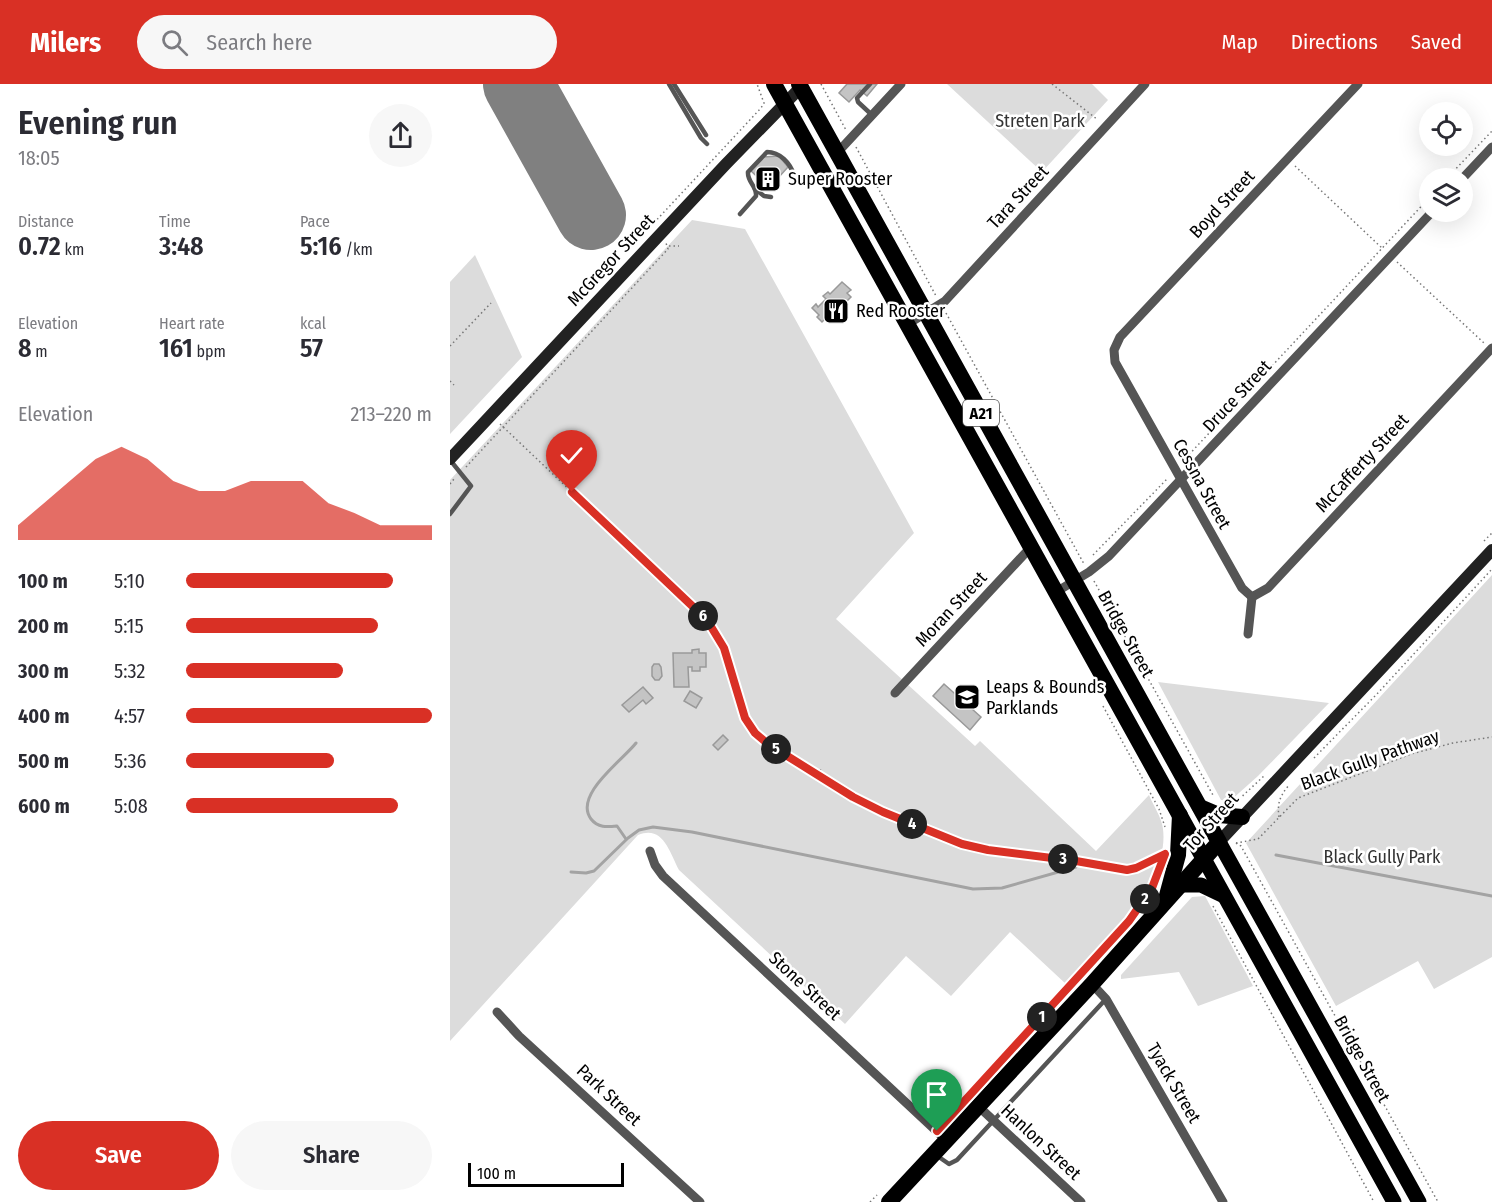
<!DOCTYPE html>
<html lang="en">
<head>
<meta charset="utf-8">
<style>
  :root { --surface:#fff; --page:#f7f7f7; --text:#2b2b33; --muted:#7c7c81; --accent:#d93025 }
  body { margin:0; font-family:"Fira Sans Condensed",sans-serif; background:var(--page); color:var(--text); height:100vh; display:flex; flex-direction:column; font-size:22px; white-space:nowrap }
  * { box-sizing:border-box; margin:0 }
  p { font-size:20px; color:var(--muted) }
  .icon { flex:none; width:33px; height:33px; fill:none; stroke:currentColor; stroke-width:2; stroke-linecap:round; stroke-linejoin:round }
  .map { position:relative; flex:1; overflow:hidden }
  .sheet { display:flex; flex-direction:column; background:var(--surface); width:450px }
  .sheet>* { flex:none }
  .fabs { position:absolute; left:969px; top:18px; display:grid; gap:12px }
  .fabs a { display:grid; place-items:center; width:54px; height:54px; border-radius:50%; background:var(--surface); box-shadow:0 6px 24px #0002; font-size:30px }
  .scale { position:absolute; left:18px; bottom:15px; width:156px; box-sizing:border-box; padding-left:6px; border:3px solid #000; border-top:0; font-size:16px; line-height:21px; white-space:nowrap; color:#000; -webkit-text-stroke:4px #fff; paint-order:stroke }
  .pin { position:absolute; display:grid; place-items:center; width:51px; height:51px; color:#fff; margin:-62px -26px; border-radius:50% 50% 50% 0; rotate:-45deg; box-shadow:0 0 6px #0007 }
  .pin .icon { rotate:45deg }
  .km { position:absolute; width:30px; height:30px; margin:-15px; border-radius:50%; background:#222; color:#fff; font-size:16px; line-height:30px; text-align:center }
  .round { display:grid; place-items:center; flex:none; width:63px; height:63px; border-radius:32px; background:var(--page) }
  .overview { display:flex; align-items:center; justify-content:space-between; height:102px; padding:0 18px }
  h1 { font-size:33px; font-weight:600; line-height:45px }
  .figures { display:grid; grid-template-columns:repeat(3,1fr); gap:9px; height:102px; padding:6px 18px }
  .figures div { display:grid; align-content:center }
  .figures b { font-size:26px; font-weight:600 }
  .figures small { font-size:16px; font-weight:400 }
  .figures p { font-size:16px }
  .chart { height:168px; padding:12px 18px }
  .chart p { display:flex; justify-content:space-between }
  .chart svg { width:100%; height:108px; margin-top:6px; fill:var(--accent); opacity:.7 }
  .primary-button { display:flex; gap:12px; margin-top:auto; padding:12px 18px }
  .primary-button a { flex:1; height:69px; border-radius:36px; background:var(--accent); color:#fff; font-size:24px; font-weight:600; line-height:69px; text-align:center }
  .primary-button a+a { background:var(--page); color:var(--text) }
  ul { padding:0 18px; list-style:none; font-size:20px }
  li { display:grid; grid-template-columns:96px 72px 1fr; align-items:center; height:45px }
  li i { height:15px; border-radius:8px; background:var(--accent) }
  header { display:flex; align-items:center; gap:36px; box-sizing:border-box; height:84px; padding:0 30px; background:var(--accent); color:#fff }
  header strong { font-size:28px }
  nav { display:flex; gap:33px; margin-inline-start:auto; font-size:21px }
  .search { width:420px; height:54px; background:var(--page); display:flex; align-items:center; gap:15px; box-sizing:border-box; padding:0 21px; border-radius:33px; color:var(--muted); font-size:22px }
  main { display:flex; flex:1; min-height:0 }
  .map>svg:first-child { display:block }
  .green { fill:#dcdcdc }
  .lines { fill:none; stroke-linecap:round; stroke-linejoin:round }
  .stream { stroke:#a3a3a3; stroke-width:3 }
  .runway { stroke:#808080; stroke-width:70 }
  .building { fill:#c4c4c4; stroke:#999; stroke-width:1.5 }
  .path { stroke:#777; stroke-width:1.5; stroke-dasharray:1.5 3; stroke-linecap:butt }
  .lane { stroke:#555; stroke-width:4.5 }
  .street { stroke:#555; stroke-width:9 }
  .secondary { stroke:#222; stroke-width:12 }
  .primary { stroke:#000; stroke-width:15 }
  .highway { stroke:#000; stroke-width:16 }
  .route-casing { stroke:#fff; stroke-width:12 }
  .route { stroke:#d93025; stroke-width:8 }
  .labels { text-anchor:middle; stroke-width:5; stroke-linejoin:round; paint-order:stroke }
  .shield { fill:#fff; stroke:#4c4c4c; stroke-width:1.5 }
  .shield-label { font-size:16px; font-weight:bold; fill:#000 }
  .park-label { font-size:18px; fill:#333; stroke:#fff }
  .poi-label { font-size:18px; fill:#000; stroke:#fff; text-anchor:start }
  .street-label { font-size:18px; fill:#000; stroke:#fff }
</style>
</head>
<body>
<header>
<strong>Milers</strong>
<div class="search"><svg class="icon" aria-label="search" viewBox="0 0 24 24"><circle cx="10" cy="10" r="6"/><path d="M15 15l6 6"/></svg>Search here</div>
<nav><a>Map</a><a>Directions</a><a>Saved</a></nav>
</header>
<main>
<section class="sheet">
<div class="overview"><div><h1>Evening run</h1><p>18:05</p></div><a class="round"><svg class="icon" aria-label="share" viewBox="0 0 24 24"><path d="M12 15V3M7 8l5-5 5 5M5 13v7h14v-7"/></svg></a></div>
<div class="figures">
<div><p>Distance</p><b>0.72<small> km</small></b></div>
<div><p>Time</p><b>3:48</b></div>
<div><p>Pace</p><b>5:16<small> /km</small></b></div>
</div>
<div class="figures">
<div><p>Elevation</p><b>8<small> m</small></b></div>
<div><p>Heart rate</p><b>161<small> bpm</small></b></div>
<div><p>kcal</p><b>57</b></div>
</div>
<div class="chart"><p><span>Elevation</span>213–220 m</p>
<svg viewBox="0 0 160 44" preserveAspectRatio="none"><path d="M0 44V38L10 29L20 20L30 11L40 6L50 11L60 20L70 24L80 24L90 20L100 20L110 20L120 29L130 33L140 38L150 38L160 38V44z"/></svg>
</div>
<ul>
<li><b>100 m</b>5:10<i style="width:84%"></i></li>
<li><b>200 m</b>5:15<i style="width:78%"></i></li>
<li><b>300 m</b>5:32<i style="width:64%"></i></li>
<li><b>400 m</b>4:57<i style="width:100%"></i></li>
<li><b>500 m</b>5:36<i style="width:60%"></i></li>
<li><b>600 m</b>5:08<i style="width:86%"></i></li>
</ul>
<div class="primary-button"><a>Save</a><a>Share</a></div>
</section>
<div class="map">
<svg width="1042" height="1118" viewBox="0 0 1042 1118">
  <rect width="100%" height="100%" fill="#fff"/>
  <g class="green">
    <path d="M497 0H642L658 16 592 88Z"/>
    <path d="M242 136 295 145 464 449 386 535 525 662 530 657 646 767 699 711C703 721 712 734 713 745 720 800 651 863 617 901L560 848 501 912 456 872 395 940 229 786C219 767 213 741 188 751L0 957V396Z"/>
    <path d="M25 171 72 273 0 350V198Z"/>
    <path d="M1042 491V873L984 905 968 877 886 922 796 759Z"/>
    <path d="M708 598 879 619 808 692 780 717 771 716Z"/>
    <path d="M755 812 803 902 748 922 729 888 671 895V891L742 813Z"/>
  </g>
  <g class="lines">
    <g class="stream">
      <path d="M176 755 167 742C157 743 148 744 141 735 123 711 173 676 186 659"/>
      <path d="M826 771 1042 812"/>
      <path d="M121 788 136 789 144 787 178 754 189 746 203 743 242 748 523 805 552 804 626 783"/>
    </g>
    <path class="runway" d="M68 0 141 131"/>
  </g>
  <g class="building">
    <path d="M397 0H427L417 12 410 6 399 18 389 9Z"/>
    <path d="M329 72 338 83 319 104 300 86 313 73Z"/>
    <path d="M392 198 401 206 397 209 401 213 385 229 383 227 372 238 367 233 369 231 362 224 366 220 368 223 376 215 373 212 378 208 380 210Z"/>
    <path d="M249 565V569H256V583H250V587H242V583H238L239 603H224L223 569H242V566Z"/>
    <path d="M204 580H209L211 583 212 592 209 596H205L202 592V583Z"/>
    <path d="M494 600 531 633 520 646 483 612Z"/>
    <path d="M193 603 203 614 196 620 193 616 179 628 172 621Z"/>
    <path d="M240 607 252 614 246 624 234 617Z"/>
    <path d="M273 651 278 656 268 666 263 661Z"/>
  </g>
  <g class="lines">
    <g class="path">
      <path d="M371 0 396 46"/>
      <path d="M602 0 648 36"/>
      <path d="M406 63 486 212"/>
      <path d="M845 82 933 165"/>
      <path d="M997 94 1042 47"/>
      <path d="M201 142 311 24 314 19 307 0"/>
      <path d="M219 162H229"/>
      <path d="M947 178 1034 259"/>
      <path d="M496 229 634 480"/>
      <path d="M0 262 41 219"/>
      <path d="M0 297 4 301"/>
      <path d="M50 340 257 536 274 564 292 626 300 642 318 660 377 698 433 728 512 760 538 766 626 777 677 786 685 784 714 770"/>
      <path d="M733 377 980 113"/>
      <path d="M16 383 218 165 216 159"/>
      <path d="M0 400 4 395"/>
      <path d="M1034 457 1042 449"/>
      <path d="M643 471 717 395"/>
      <path d="M644 497 764 713"/>
      <path d="M653 622 709 725 715 743"/>
      <path d="M864 674 927 610 1042 485"/>
      <path d="M367 690 372 684"/>
      <path d="M786 718 815 691"/>
      <path d="M829 733C827 719 830 712 839 701"/>
      <path d="M786 759 791 762 988 1118"/>
      <path d="M786 759 808 755 848 714 961 670 1003 659 1042 653"/>
      <path d="M763 822 924 1118"/>
      <path d="M608 916C643 877 685 839 708 791"/>
      <path d="M420 1118 427 1111"/>
    </g>
    <g class="lane">
      <path d="M219 0 251 54 257 60"/>
      <path d="M224 0 256 51"/>
      <path d="M420 0 407 14 408 18 422 31"/>
      <path d="M305 105 314 112 321 113"/>
      <path d="M290 130 306 112C307 102 297 98 298 88L317 68C330 68 340 79 344 91"/>
      <path d="M0 376 21 402 0 430"/>
      <path d="M486 1071 499 1080 507 1076 655 916"/>
    </g>
    <g class="street">
      <path d="M387 69 451 0"/>
      <path d="M1012 95 1042 63"/>
      <path d="M458 240 495 217 695 0"/>
      <path d="M606 508 639 488 659 472 982 128"/>
      <path d="M802 513 792 504 665 278 664 266 670 253 908 0"/>
      <path d="M802 513 818 504 1042 264"/>
      <path d="M798 550 802 513"/>
      <path d="M445 609 581 463"/>
      <path d="M200 767 205 781 213 792 496 1056"/>
      <path d="M642 900 656 915 773 1118"/>
      <path d="M47 928 69 952 250 1118"/>
      <path d="M528 1022 631 1118"/>
    </g>
    <g class="secondary">
      <path d="M0 375 276 80 351 3"/>
      <path d="M769 758 1042 466"/>
    </g>
    <g class="primary">
      <path d="M769 758 969 1118"/>
      <path d="M754 775 944 1118"/>
      <path d="M731 801H751L774 812"/>
    </g>
    <g class="highway">
      <path d="M324 0 754 775"/>
      <path d="M349 0 769 758 642 900 439 1118"/>
      <path d="M750 723 769 731 792 733"/>
      <path d="M716 815 728 771 730 731"/>
    </g>
  </g>
  <g class="lines">
    <g class="route-casing">
      <path id="route" d="M122 408 257 536 274 564 295 634 305 649 318 660 403 713 433 728 512 760 538 766 626 777 677 786 686 784 715 770 702 804 679 837 487 1047"/>
    </g>
    <use href="#route" class="route"/>
  </g>
  <defs>
    <g id="building-square" transform="scale(1.35)"><rect x="-9" y="-9" width="18" height="18" rx="4" fill="#000" stroke="#fff"/><path d="M-4-6H4V6H1V3H-1V6H-4ZM-2.5-4.3h1.7v1.8h-1.7ZM.8-4.3h1.7v1.8H.8ZM-2.5-1h1.7V.8h-1.7ZM.8-1h1.7V.8H.8Z" fill="#fff"/></g>
    <g id="restaurant-square" transform="scale(1.35)"><rect x="-9" y="-9" width="18" height="18" rx="4" fill="#000" stroke="#fff"/><path d="M-5-6h1v4h1v-4h1v4h1v-4h1v5L-1.5 .5V6h-2V.5L-5-1ZM5-6V6H3V1.5H1.5Q1.5-4 5-6Z" fill="#fff"/></g>
    <g id="school-square" transform="scale(1.35)"><rect x="-9" y="-9" width="18" height="18" rx="4" fill="#000" stroke="#fff"/><path d="M0-5L7-2L0 1L-7-2ZM-4 1L0 2.5L4 1V4Q0 6-4 4Z" fill="#fff"/></g>
  </defs>
  <g fill-rule="evenodd">
    <use href="#building-square" x="318" y="95"/>
    <use href="#restaurant-square" x="386" y="227"/>
    <use href="#school-square" x="517" y="613"/>
  </g>
  <g class="labels">
    <rect class="shield" x="513" y="316" width="36" height="26" rx="4.5"/>
    <g class="shield-label">
      <text x="531" y="335">A21</text>
    </g>
    <g class="park-label">
      <text x="590" y="43">Streten Park</text>
      <text x="932" y="779">Black Gully Park</text>
    </g>
    <g class="poi-label">
      <text x="338" y="101">Super Rooster</text>
      <text x="406" y="233">Red Rooster</text>
      <text x="536" y="609">Leaps &amp; Bounds<tspan x="536" dy="21">Parklands</tspan></text>
    </g>
    <g class="street-label">
      <text transform="translate(568 113) rotate(-47)" y="6">Tara Street</text>
      <text transform="translate(772 120) rotate(-47)" y="6">Boyd Street</text>
      <text transform="translate(161 176) rotate(-47)" y="6">McGregor Street</text>
      <text transform="translate(787 312) rotate(-47)" y="6">Druce Street</text>
      <text transform="translate(912 379) rotate(-47)" y="6">McCafferty Street</text>
      <text transform="translate(752 400) rotate(61)" y="6">Cessna Street</text>
      <text transform="translate(501 525) rotate(-47)" y="6">Moran Street</text>
      <text transform="translate(676 550) rotate(61)" y="6">Bridge Street</text>
      <text transform="translate(920 676) rotate(-20)" y="6">Black Gully Pathway</text>
      <text transform="translate(761 738) rotate(-48)" y="6">Tor Street</text>
      <text transform="translate(355 902) rotate(43)" y="6">Stone Street</text>
      <text transform="translate(912 975) rotate(61)" y="6">Bridge Street</text>
      <text transform="translate(724 999) rotate(60)" y="6">Tyack Street</text>
      <text transform="translate(159 1011) rotate(43)" y="6">Park Street</text>
      <text transform="translate(591 1058) rotate(43)" y="6">Hanlon Street</text>
    </g>
  </g>
</svg>
<div class="fabs">
<a><svg class="icon" aria-label="locate" viewBox="0 0 24 24"><circle cx="12" cy="12" r="6"/><path d="M12 2v4M12 18v4M2 12h4M18 12h4"/></svg></a>
<a><svg class="icon" aria-label="layers" viewBox="0 0 24 24"><path d="M12 4l9 5-9 5-9-5zM3 14l9 5 9-5"/></svg></a>
</div>
<div class="scale">100 m</div>
<div class="pin" style="left:487px;top:1047px;background:#1e9e55"><svg class="icon" aria-label="arrive" viewBox="0 0 24 24"><path d="M6 21V4h12l-3 4 3 4H6"/></svg></div>
<div class="pin" style="left:122px;top:408px;background:#d93025"><svg class="icon" aria-label="check" viewBox="0 0 24 24"><path d="M5 12l5 5 9-10"/></svg></div>
<b class="km" style="left:592px;top:933px">1</b>
<b class="km" style="left:695px;top:815px">2</b>
<b class="km" style="left:613px;top:775px">3</b>
<b class="km" style="left:462px;top:740px">4</b>
<b class="km" style="left:326px;top:665px">5</b>
<b class="km" style="left:253px;top:532px">6</b>
</div>
</main>
</body>
</html>
